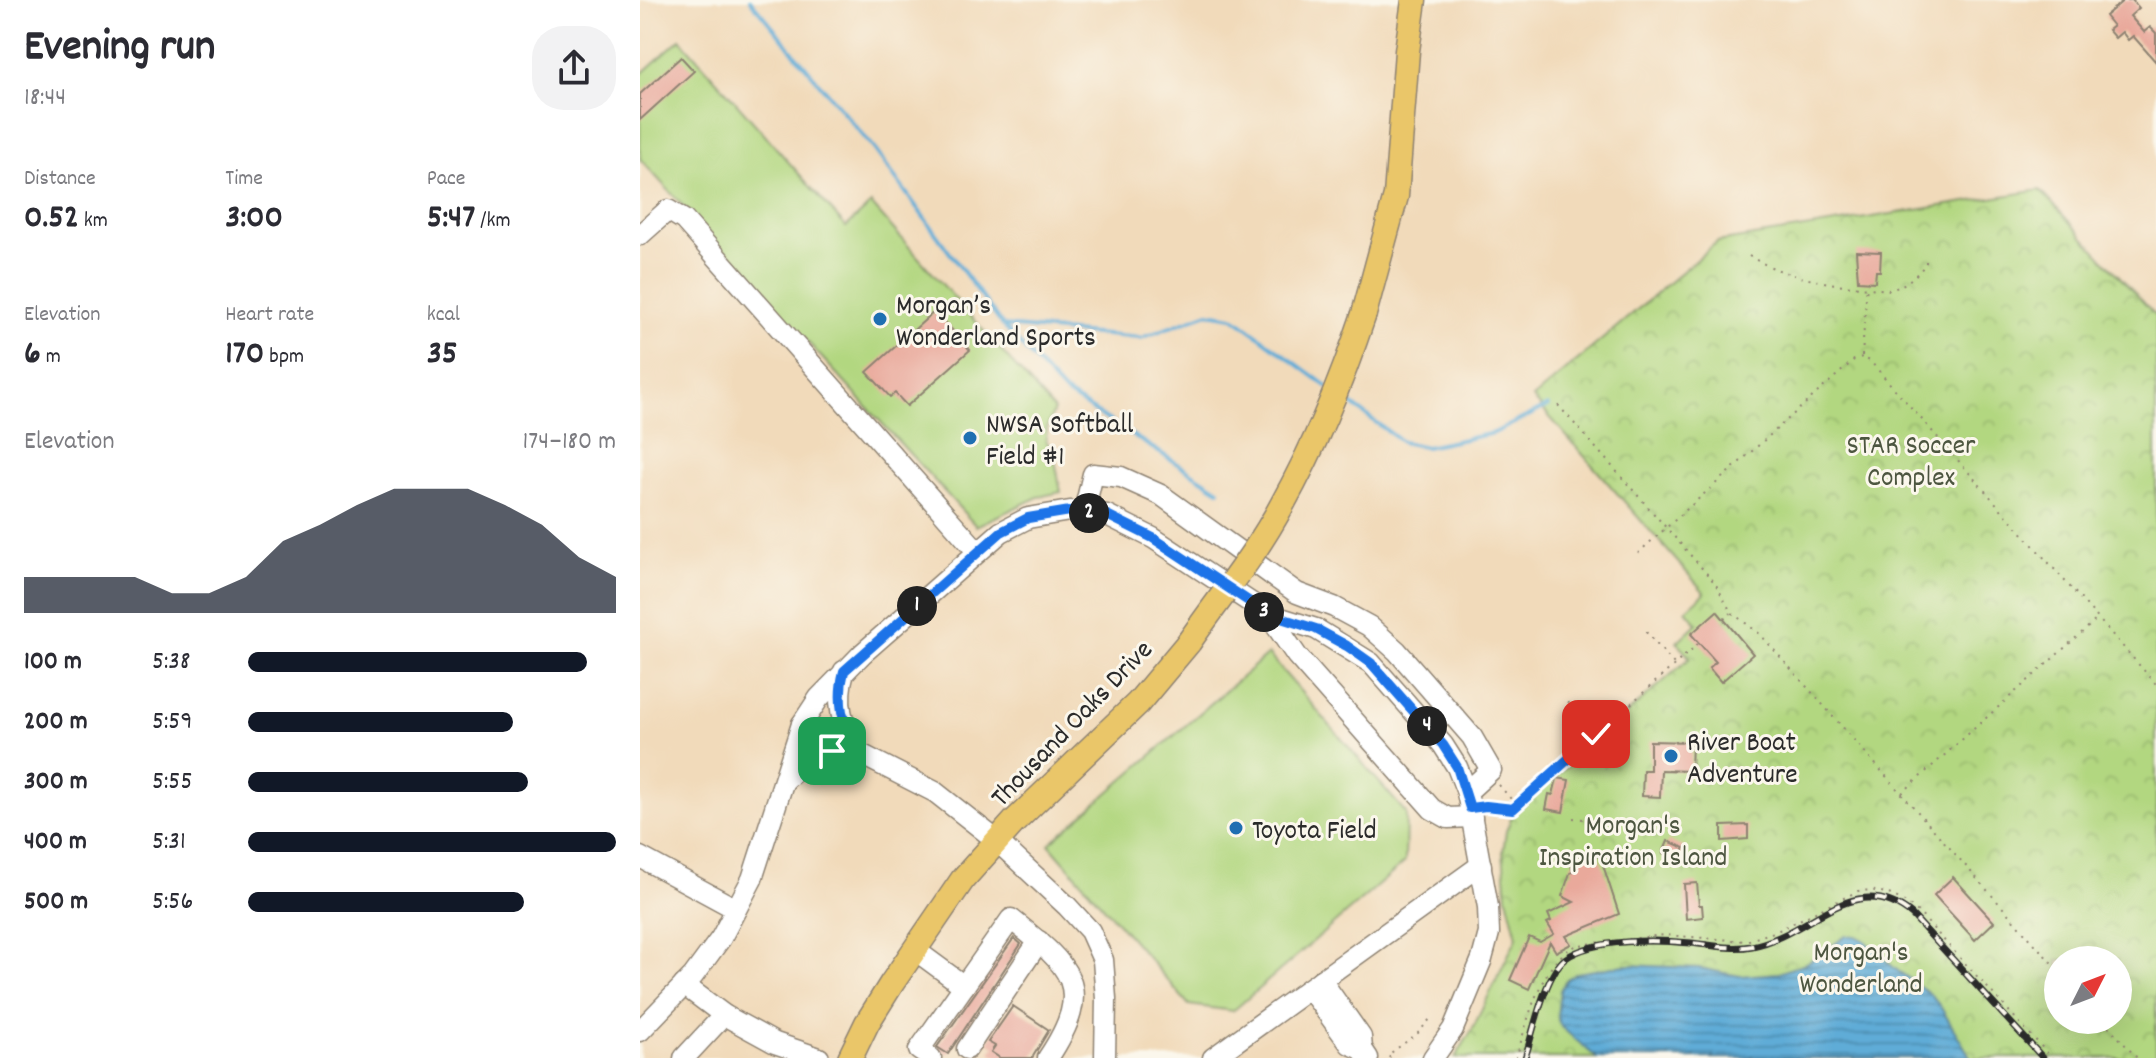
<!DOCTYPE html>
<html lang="en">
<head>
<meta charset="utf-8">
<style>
  :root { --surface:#fff; --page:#f2f2f3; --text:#2b2b33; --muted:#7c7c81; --accent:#111827 }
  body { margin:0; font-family:Dekko,sans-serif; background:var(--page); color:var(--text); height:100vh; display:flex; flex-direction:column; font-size:30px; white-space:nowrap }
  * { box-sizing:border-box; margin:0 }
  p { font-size:26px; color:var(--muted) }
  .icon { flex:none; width:44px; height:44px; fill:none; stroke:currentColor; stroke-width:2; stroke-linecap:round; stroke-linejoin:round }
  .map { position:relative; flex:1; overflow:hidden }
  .panel { display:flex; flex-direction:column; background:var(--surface); width:640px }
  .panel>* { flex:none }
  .needle { width:52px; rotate:48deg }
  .buttons { position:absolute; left:1404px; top:946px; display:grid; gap:16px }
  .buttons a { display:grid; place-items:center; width:88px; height:88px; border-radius:50%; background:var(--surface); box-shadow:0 8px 32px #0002; font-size:40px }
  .pin { position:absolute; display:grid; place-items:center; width:68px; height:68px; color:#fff; margin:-34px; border-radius:16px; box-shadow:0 4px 12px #0006 }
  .km { position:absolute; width:40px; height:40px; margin:-20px; border-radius:50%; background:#222; color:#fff; font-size:22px; line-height:40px; text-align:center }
  .round { display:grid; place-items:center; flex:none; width:84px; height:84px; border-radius:32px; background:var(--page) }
  .overview { display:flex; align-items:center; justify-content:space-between; height:136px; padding:0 24px }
  h1 { font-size:44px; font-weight:800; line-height:60px }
  .stats { display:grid; grid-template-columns:repeat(3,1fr); gap:12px; height:136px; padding:8px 24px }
  .stats div { display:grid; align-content:center }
  .stats b { font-size:34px; font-weight:800 }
  .stats small { font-size:22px; font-weight:400 }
  .stats p { font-size:22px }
  .chart { height:224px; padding:16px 24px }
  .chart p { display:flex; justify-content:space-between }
  .chart svg { width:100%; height:144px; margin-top:8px; fill:var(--accent); opacity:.7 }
  ul { padding:0 24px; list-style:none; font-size:26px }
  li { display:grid; grid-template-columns:128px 96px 1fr; align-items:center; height:60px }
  li i { height:20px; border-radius:10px; background:var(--accent) }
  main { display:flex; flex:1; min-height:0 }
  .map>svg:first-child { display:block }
  .grass { fill:#b2d780; stroke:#6e8156; stroke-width:2 }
  .park { fill:url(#park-crowns); stroke:#6e8156; stroke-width:2; fill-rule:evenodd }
  .water { fill:url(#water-rules); stroke:#446c81; stroke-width:2 }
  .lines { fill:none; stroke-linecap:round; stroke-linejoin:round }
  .stream { stroke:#5eacd7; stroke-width:4 }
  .building { fill:#e9a99b }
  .minor-casing { stroke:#8e8272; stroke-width:23 }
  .major-casing { stroke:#8e8272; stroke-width:27 }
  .path { stroke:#8e8272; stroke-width:2; stroke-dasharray:2 6; stroke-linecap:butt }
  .minor { stroke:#fff; stroke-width:20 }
  .major { stroke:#eac669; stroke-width:24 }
  .rail-casing { stroke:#2b2b2b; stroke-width:7 }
  .rail { stroke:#fbf7ec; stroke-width:4; stroke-dasharray:12; stroke-linecap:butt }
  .major-bridge-casing { stroke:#8e8272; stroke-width:27; stroke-linecap:butt }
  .major-bridge { stroke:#eac669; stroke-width:24 }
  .route-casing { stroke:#fff; stroke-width:16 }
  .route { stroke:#1a73e8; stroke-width:10 }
  .poi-dot { fill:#1f6fb2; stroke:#fbf7ec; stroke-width:3 }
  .labels { text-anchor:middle; stroke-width:6; stroke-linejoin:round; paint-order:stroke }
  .poi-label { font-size:28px; fill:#2b2b2b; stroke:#fbf7ec; text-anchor:start }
  .park-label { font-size:28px; fill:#4d5640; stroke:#fbf7ec }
  .street-label { font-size:28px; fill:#2b2b2b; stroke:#fbf7ec }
</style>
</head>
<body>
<main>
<section class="panel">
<div class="overview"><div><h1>Evening run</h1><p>18:44</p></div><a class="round"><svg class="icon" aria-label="share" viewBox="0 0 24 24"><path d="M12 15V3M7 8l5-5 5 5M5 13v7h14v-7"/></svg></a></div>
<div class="stats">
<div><p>Distance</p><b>0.52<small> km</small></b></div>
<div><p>Time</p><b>3:00</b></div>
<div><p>Pace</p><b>5:47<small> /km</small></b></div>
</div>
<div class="stats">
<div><p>Elevation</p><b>6<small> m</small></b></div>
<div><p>Heart rate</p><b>170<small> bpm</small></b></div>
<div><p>kcal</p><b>35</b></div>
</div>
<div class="chart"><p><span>Elevation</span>174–180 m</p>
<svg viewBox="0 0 160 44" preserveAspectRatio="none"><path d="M0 44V33L10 33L20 33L30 33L40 38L50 38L60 33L70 22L80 17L90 11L100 6L110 6L120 6L130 11L140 17L150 27L160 33V44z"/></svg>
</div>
<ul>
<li><b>100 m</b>5:38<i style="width:92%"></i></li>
<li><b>200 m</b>5:59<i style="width:72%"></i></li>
<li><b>300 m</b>5:55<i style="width:76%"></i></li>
<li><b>400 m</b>5:31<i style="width:100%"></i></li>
<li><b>500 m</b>5:56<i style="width:75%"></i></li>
</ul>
</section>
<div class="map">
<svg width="1516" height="1058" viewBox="0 0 1516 1058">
  <defs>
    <pattern id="park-crowns" width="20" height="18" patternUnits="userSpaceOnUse" patternTransform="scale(2)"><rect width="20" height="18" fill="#b2d780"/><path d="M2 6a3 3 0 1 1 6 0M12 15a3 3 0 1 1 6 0" fill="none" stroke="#99b96f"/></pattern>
    <pattern id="water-rules" width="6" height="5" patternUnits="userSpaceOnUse" patternTransform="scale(2)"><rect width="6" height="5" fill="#5eacd7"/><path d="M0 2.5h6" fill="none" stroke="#4e8caf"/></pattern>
  </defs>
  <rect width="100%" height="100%" fill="#fbf7ec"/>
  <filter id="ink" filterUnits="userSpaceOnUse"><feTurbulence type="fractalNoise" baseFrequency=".0125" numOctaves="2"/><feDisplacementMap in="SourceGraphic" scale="16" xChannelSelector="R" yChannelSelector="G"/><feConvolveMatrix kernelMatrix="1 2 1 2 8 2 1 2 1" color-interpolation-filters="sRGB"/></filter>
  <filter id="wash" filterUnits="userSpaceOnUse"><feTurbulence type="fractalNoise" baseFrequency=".006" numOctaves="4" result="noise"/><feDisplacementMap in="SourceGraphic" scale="32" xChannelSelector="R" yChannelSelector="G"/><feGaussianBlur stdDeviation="1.8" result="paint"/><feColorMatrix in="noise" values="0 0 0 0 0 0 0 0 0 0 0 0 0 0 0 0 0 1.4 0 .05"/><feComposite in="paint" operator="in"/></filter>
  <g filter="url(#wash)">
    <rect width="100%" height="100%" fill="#f1daba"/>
    <g class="grass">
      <path d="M40 39 206 227 231 204 414 410 407 428 406 440 414 455 421 492 398 497 336 526 0 159V75Z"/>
      <path d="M628 654 766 813 765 862 593 1011 549 1005 409 844Z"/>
    </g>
    <path class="park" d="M1400 190 1516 316V1058H815L832 1030 877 937 867 897 863 852 866 831 873 814 1050 658 1037 642 1057 623 1046 610 1065 593 893 398 1077 242ZM1418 960H1478V1020H1418Z"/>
    <path class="water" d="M1206 936H1216L1224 940 1254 968 1289 993 1300 1006 1331 1058H957L921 1027 917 1017 920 990 927 979 937 973 985 965 1059 968 1100 976 1139 973 1168 962Z"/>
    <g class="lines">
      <g class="stream">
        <path d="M110 0 235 150 363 326 424 392 579 490"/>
        <path d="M363 326 501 338 568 313 593 317 688 387"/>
        <path d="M702 397 762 442 786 447 854 433 908 406"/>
      </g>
    </g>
    <g id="blocks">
      <g class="building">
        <path d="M1484 0H1492L1499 8 1490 16 1504 32 1510 27 1516 33V62L1493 36 1488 40 1482 32 1475 38 1468 30 1473 26 1465 16Z"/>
        <path d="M41 57 54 71 0 120V94Z"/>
        <path d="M1216 251 1241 252 1240 271H1236L1235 282 1218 281Z"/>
        <path d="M295 311 330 350 267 406 255 393 250 397 227 372Z"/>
        <path d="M1077 611 1113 654 1081 682 1069 668 1076 662 1051 634Z"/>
        <path d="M967 733 980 737 974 755 962 751Z"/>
        <path d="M1010 741 1052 742 1051 771 1021 770 1020 797 1002 796 1003 770H1010Z"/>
        <path d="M917 778 929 780 923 812 906 809 909 794 913 795Z"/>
        <path d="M1108 825V839L1082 841V826Z"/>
        <path d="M1028 841 1045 848 1039 860 1023 853Z"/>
        <path d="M944 853 955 857 960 856 979 914 926 936 931 944 916 952 910 942 889 989 870 980 889 937 900 942 914 934 907 923 911 921 908 914 934 902 922 896 930 873 933 872 931 865 939 854Z"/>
        <path d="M1313 877 1354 922 1335 940 1294 895Z"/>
        <path d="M1057 883 1059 905H1062L1063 917 1046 919 1044 884Z"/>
        <path d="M374 938 381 944 308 1054 297 1047Z"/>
        <path d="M373 1006 409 1030 392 1058H360L351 1052 355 1046 348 1042Z"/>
      </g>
    </g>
  </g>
  <g filter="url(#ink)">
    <use href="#blocks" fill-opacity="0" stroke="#8e8272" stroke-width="2"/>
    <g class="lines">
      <g class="minor-casing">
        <g id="minor">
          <path d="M0 235 28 210 44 220 338 552"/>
          <path d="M444 512 453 474 481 477 521 495 657 593 694 607 729 626 757 651 832 737 851 770 827 792"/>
          <path d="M628 614 657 656 792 809 808 818 832 817"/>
          <path d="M204 671C195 704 202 720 215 750"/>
          <path d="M162 724 295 792 356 840 427 906 450 931 463 960 466 999 465 1058"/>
          <path d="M145 780C167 759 185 751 215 750"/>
          <path d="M0 857 96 909"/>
          <path d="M275 950 324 986"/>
          <path d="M681 980 721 1037 722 1049"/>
          <path d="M44 985 84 1015 135 1043 179 1058"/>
          <path d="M670 989 710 1044 722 1049 728 1058"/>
          <path d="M0 1031 53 976 81 938 112 879 162 724 179 698 223 653 361 532 388 518 430 511 467 515 513 538 628 614 676 629 731 663 803 745 817 767 827 792 848 907 849 933 842 959 813 1029 793 1058"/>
          <path d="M327 1049 399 941"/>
          <path d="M44 1058 84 1015"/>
          <path d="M291 1058 279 1050 371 919C430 966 456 986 408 1058"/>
          <path d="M573 1058 841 865"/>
        </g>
      </g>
      <g class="major-casing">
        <g id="major">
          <path d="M724 314 756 196 767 51 774 0"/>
          <path d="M210 1058 227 1023 252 983 323 879 374 822 498 703 549 642"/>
        </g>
      </g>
      <g class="path">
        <path d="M1109 256C1154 282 1200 285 1250 290 1264 286 1278 275 1286 263V257"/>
        <path d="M1222 356 1227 284"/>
        <path d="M918 405 1075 583 1091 612 1120 634 1418 970"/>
        <path d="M998 553 1214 360 1222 357 1230 361 1516 684"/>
        <path d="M1084 619 1091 613"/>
        <path d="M1006 632 1034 664"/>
        <path d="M928 702 956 734"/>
        <path d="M859 785 876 805"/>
        <path d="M1262 793 1457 619"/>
        <path d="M847 806 873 809 1059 643"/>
        <path d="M933 818 952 820"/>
        <path d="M1463 1020 1497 1058"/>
        <path d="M750 1058 748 1055 778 1033 791 1018"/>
        <path d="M876 1058C888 1021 900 960 938 945L1024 935 1106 941 1137 931 1218 891C1242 888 1260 897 1278 912L1412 1058"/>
      </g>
      <use href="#minor" class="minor"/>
      <use href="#major" class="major"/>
      <g class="rail-casing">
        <path id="rail" d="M885 1058C893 1033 905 973 926 958 954 938 1018 940 1051 943 1071 945 1092 950 1112 946 1171 935 1214 867 1272 915L1403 1058"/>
      </g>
      <use href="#rail" class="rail"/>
      <g class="major-bridge-casing">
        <path id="major-bridge" d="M549 642C580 597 616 554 642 505 676 444 702 380 724 314"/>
      </g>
      <use href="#major-bridge" class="major-bridge"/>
    </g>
  </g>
  <g class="lines" filter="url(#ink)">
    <g class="route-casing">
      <path id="route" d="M192 751 215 750C203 722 196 702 204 671L361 532 388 518 430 511 467 515 513 538 628 614 676 629 707 646 731 663 803 745 817 767 830 808 846 806 873 809 956 734"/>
    </g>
    <use href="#route" class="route"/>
  </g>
  <g class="poi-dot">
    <circle cx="240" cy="319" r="8"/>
    <circle cx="330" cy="438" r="8"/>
    <circle cx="1031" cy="756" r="8"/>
    <circle cx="596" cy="828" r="8"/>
  </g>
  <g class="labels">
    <g class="poi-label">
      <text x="256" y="313">Morgan’s<tspan x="256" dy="32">Wonderland Sports</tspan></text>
      <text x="346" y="432">NWSA Softball<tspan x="346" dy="32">Field #1</tspan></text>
      <text x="1047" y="750">River Boat<tspan x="1047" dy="32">Adventure</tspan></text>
      <text x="612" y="838">Toyota Field</text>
    </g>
    <g class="park-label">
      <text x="1271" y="453">STAR Soccer<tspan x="1271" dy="32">Complex</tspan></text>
      <text x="993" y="833">Morgan's<tspan x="993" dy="32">Inspiration Island</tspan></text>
      <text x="1221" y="960">Morgan's<tspan x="1221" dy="32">Wonderland</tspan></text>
    </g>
    <g class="street-label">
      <text transform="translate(430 722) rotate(-46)" y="10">Thousand Oaks Drive</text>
    </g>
  </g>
</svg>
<div class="buttons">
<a><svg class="needle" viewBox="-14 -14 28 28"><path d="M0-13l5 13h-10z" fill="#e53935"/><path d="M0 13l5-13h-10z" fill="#7c7c81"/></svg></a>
</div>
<div class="pin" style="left:192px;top:751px;background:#1e9e55"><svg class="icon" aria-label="arrive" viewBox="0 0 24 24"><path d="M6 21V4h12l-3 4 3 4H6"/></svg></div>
<div class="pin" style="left:956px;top:734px;background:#d93025"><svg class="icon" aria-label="check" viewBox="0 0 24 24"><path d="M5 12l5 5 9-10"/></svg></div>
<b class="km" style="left:277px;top:606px">1</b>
<b class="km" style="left:449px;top:513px">2</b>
<b class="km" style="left:624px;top:612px">3</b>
<b class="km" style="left:787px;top:726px">4</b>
</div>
</main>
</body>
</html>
